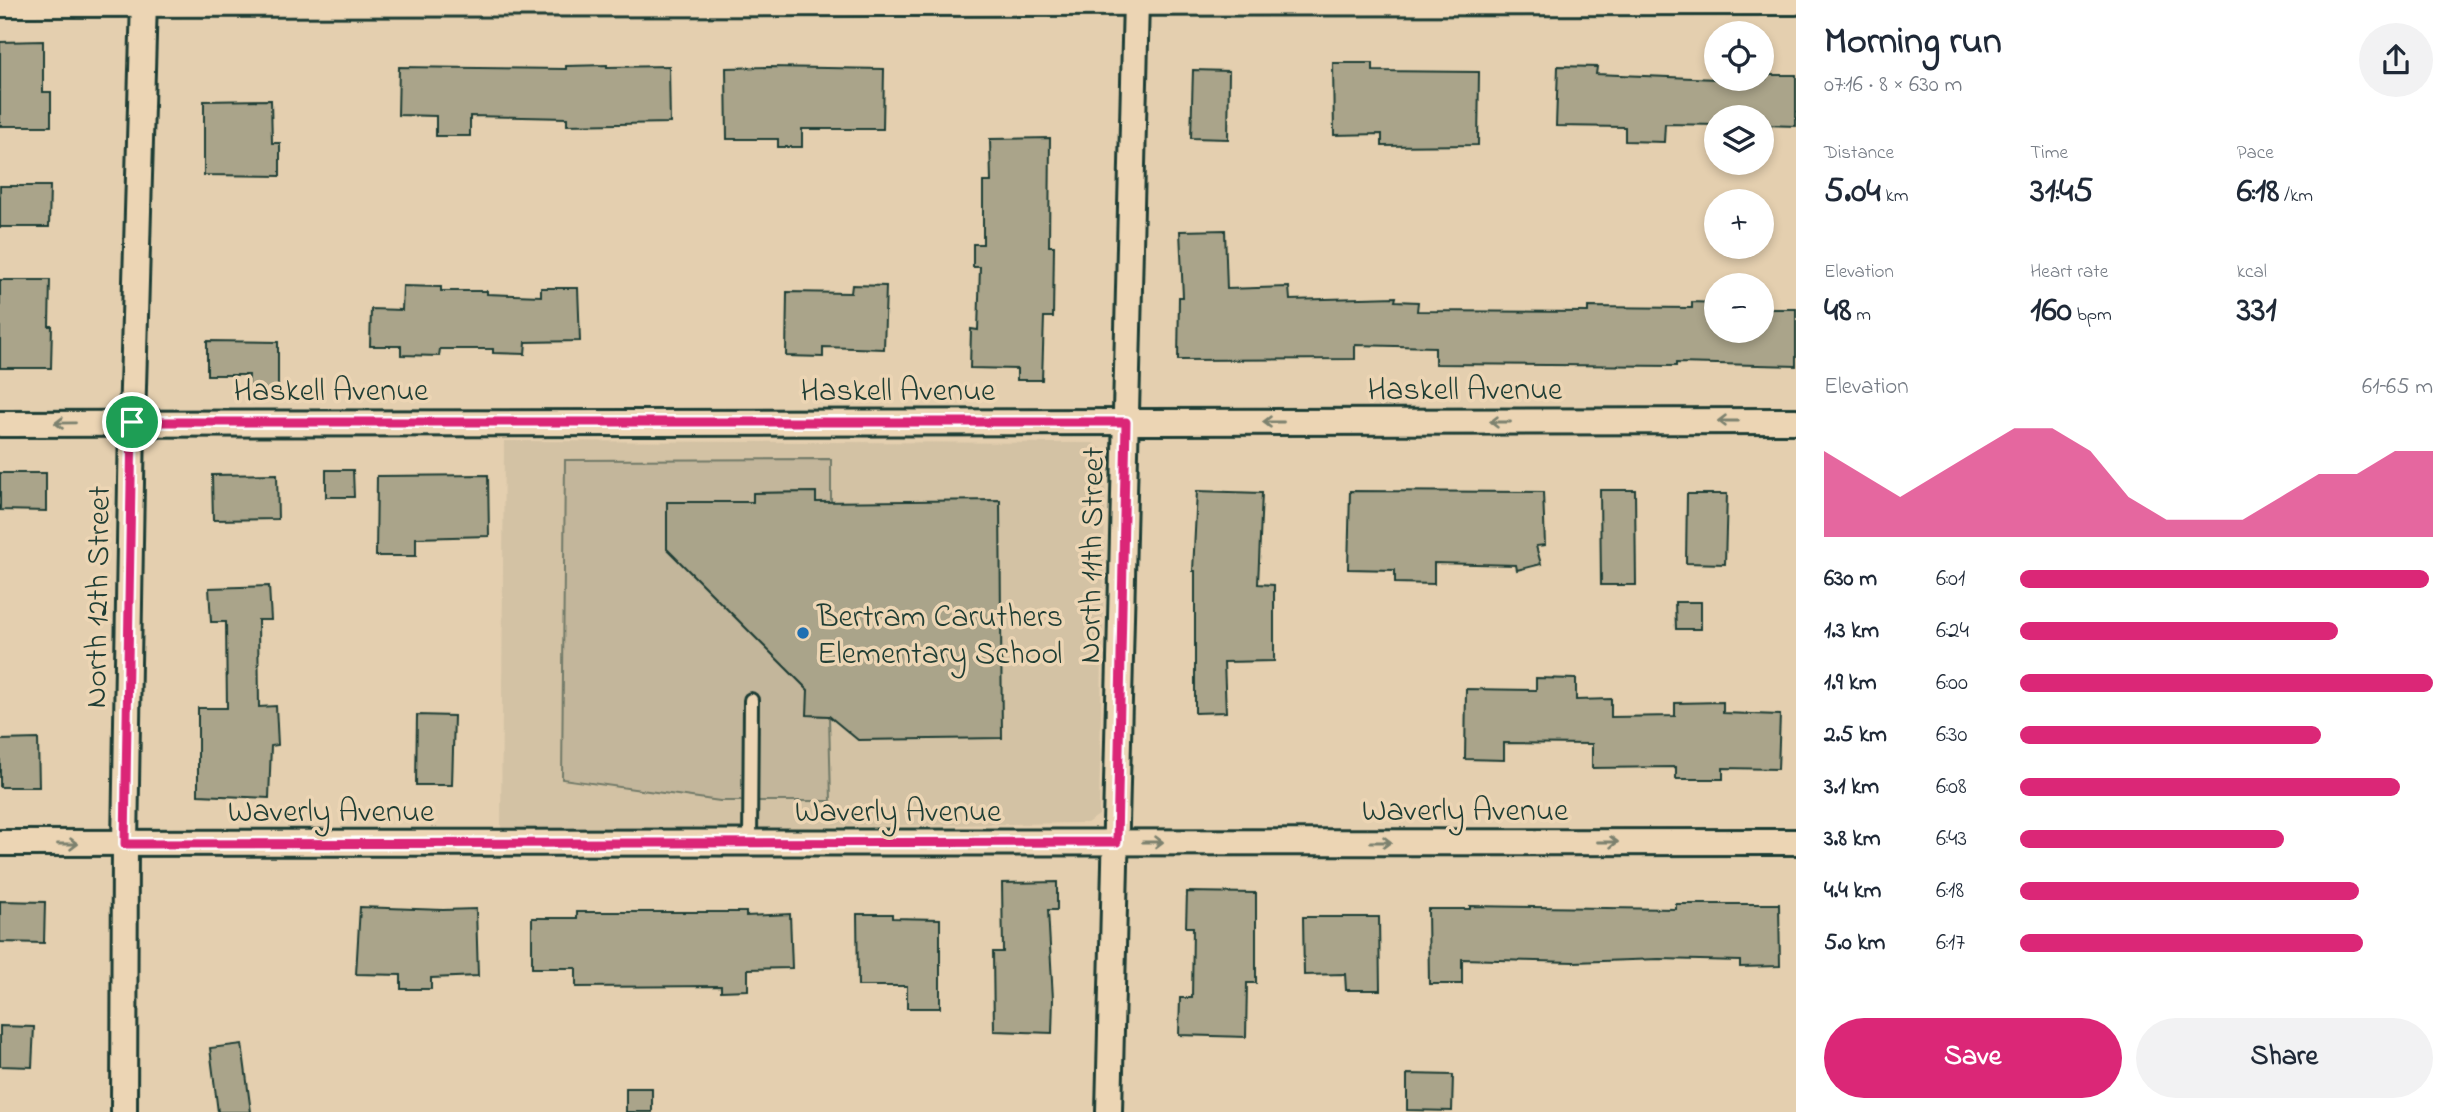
<!DOCTYPE html>
<html lang="en">
<head>
<meta charset="utf-8">
<style>
  :root { --surface:#fff; --page:#f2f2f3; --text:#1f2937; --muted:#747a83; --accent:#db2777 }
  body { margin:0; font-family:"Indie Flower",sans-serif; background:var(--page); color:var(--text); height:100vh; display:flex; flex-direction:column; font-size:26px; white-space:nowrap }
  * { box-sizing:border-box; margin:0 }
  p { font-size:23px; color:var(--muted) }
  .icon { flex:none; width:38px; height:38px; fill:none; stroke:currentColor; stroke-width:2; stroke-linecap:round; stroke-linejoin:round }
  .map { position:relative; flex:1; overflow:hidden }
  .sheet { display:flex; flex-direction:column; background:var(--surface); width:665px }
  .sheet>* { flex:none }
  .tools { position:absolute; left:1704px; top:21px; display:grid; gap:14px }
  .tools a { display:grid; place-items:center; width:70px; height:70px; border-radius:50%; background:var(--surface); box-shadow:0 4px 10px #0003; font-size:35px }
  .pin { position:absolute; display:grid; place-items:center; width:60px; height:60px; color:#fff; margin:-30px; border:4px solid #fff; border-radius:50%; box-shadow:0 2px 7px #0007 }
  .round { display:grid; place-items:center; flex:none; width:74px; height:74px; border-radius:37px; background:var(--page) }
  .overview { display:flex; align-items:center; justify-content:space-between; height:119px; padding:0 28px }
  h1 { font-size:38px; font-weight:700; line-height:52px }
  .figures { display:grid; grid-template-columns:repeat(3,1fr); gap:10px; height:119px; padding:7px 28px }
  .figures div { display:grid; align-content:center }
  .figures b { font-size:35px; font-weight:700 }
  .figures small { font-size:19px; font-weight:400 }
  .figures p { font-size:19px }
  .chart { height:196px; padding:14px 28px }
  .chart p { display:flex; justify-content:space-between }
  .chart svg { width:100%; height:126px; margin-top:7px; fill:var(--accent); opacity:.7 }
  .primary-button { display:flex; gap:14px; margin-top:auto; padding:14px 28px }
  .primary-button a { flex:1; height:80px; border-radius:42px; background:var(--accent); color:#fff; font-size:28px; font-weight:700; line-height:80px; text-align:center }
  .primary-button a+a { background:var(--page); color:var(--text) }
  ul { padding:0 28px; list-style:none; font-size:23px }
  li { display:grid; grid-template-columns:112px 84px 1fr; align-items:center; height:52px }
  li i { height:18px; border-radius:9px; background:var(--accent) }
  main { display:flex; flex:1; min-height:0 }
  .map>svg:first-child { display:block }
  .built { fill:#d3c2a4 }
  .green { fill:#c3b69b; stroke:#717a68; stroke-width:2 }
  .building { fill:#aaa48a; stroke:#1f3d34; stroke-width:2 }
  .lines { fill:none; stroke-linecap:round; stroke-linejoin:round }
  .service-casing { stroke:#1f3d34; stroke-width:18 }
  .minor-casing { stroke:#1f3d34; stroke-width:30 }
  .service { stroke:#ecd5b4; stroke-width:12 }
  .minor { stroke:#ecd5b4; stroke-width:24 }
  .oneway { stroke:#7b816e }
  .route-casing { stroke:#fff; stroke-width:14 }
  .route { stroke:#db2777; stroke-width:9 }
  .poi-dot { fill:#1f6fb2; stroke:#ecd5b4; stroke-width:2.5 }
  .labels { text-anchor:middle; stroke-width:7; stroke-linejoin:round; paint-order:stroke }
  .street-label { font-size:32px; fill:#1f3d34; stroke:#ecd5b4 }
  .poi-label { font-size:32px; fill:#1f3d34; stroke:#ecd5b4; text-anchor:start }
</style>
</head>
<body>
<main>
<div class="map">
<svg width="1796" height="1112" viewBox="0 0 1796 1112">
  <rect width="100%" height="100%" fill="#e4cfaf"/>
  <filter id="ink" filterUnits="userSpaceOnUse"><feTurbulence type="fractalNoise" baseFrequency=".0143" numOctaves="2"/><feDisplacementMap in="SourceGraphic" scale="14" xChannelSelector="R" yChannelSelector="G"/><feConvolveMatrix kernelMatrix="1 2 1 2 8 2 1 2 1" color-interpolation-filters="sRGB"/></filter>
  <g filter="url(#ink)">
    <path class="built" d="M504 441 1093 443 1106 452 1099 815 1087 823 501 831Z"/>
    <path class="green" d="M831 459V502H816L815 492 753 493V502L667 503V549L808 690V715L829 716 831 801H720L562 779 565 460Z"/>
    <g class="building">
      <path d="M43 41V92H51V126H0V42Z"/>
      <path d="M1333 63H1373V71L1479 72 1478 145 1382 146V134L1334 135Z"/>
      <path d="M607 65V67L669 66 670 123 567 125V118L470 116V136H436V116L398 115 399 67 566 69V66Z"/>
      <path d="M1558 66 1597 67 1596 74 1717 79H1766V75H1796V126L1765 125V117H1717V125L1665 124 1664 142 1625 141V127L1556 126Z"/>
      <path d="M769 67 884 69 883 129H802V147H778V139H727L726 68Z"/>
      <path d="M1193 70 1229 71 1228 139 1191 138Z"/>
      <path d="M271 100 272 143H280V176L204 175V101Z"/>
      <path d="M1050 138 1049 246H1054L1053 317H1044L1042 380H1017V369L970 368 971 329 978 330 980 267H973V244H983V182H991L990 139Z"/>
      <path d="M0 186H50L49 227H0Z"/>
      <path d="M1225 230 1227 289 1289 287 1290 300 1396 297 1395 301 1418 302 1417 311 1588 312V307L1692 308V302L1717 303V331H1762V309H1796V366L1676 363V366L1435 364V347L1355 345V359L1178 360 1179 297H1183L1180 231Z"/>
      <path d="M0 280H50L49 326H52L51 368H0Z"/>
      <path d="M852 285 886 286 884 349 823 347V357L786 356 787 292 851 293Z"/>
      <path d="M403 286 441 287V291H487V294L541 296V288H578L580 341 526 342 525 354 493 353V349H440L439 356 401 355V346H370L371 309 402 310Z"/>
      <path d="M207 341 278 342V394H248L249 375H207Z"/>
      <path d="M326 470H353L354 497H326Z"/>
      <path d="M0 473H46V511L0 510Z"/>
      <path d="M277 474 278 519 213 520 212 475Z"/>
      <path d="M488 475 489 536 416 538V556H376L377 476Z"/>
      <path d="M1600 490H1635L1636 585H1601Z"/>
      <path d="M1197 491 1262 493 1258 584 1274 585V661L1224 662 1226 712 1195 713V571H1193Z"/>
      <path d="M1350 491 1543 492 1545 545 1536 546 1541 564 1517 570 1516 565 1434 563V584L1395 583V570L1348 569Z"/>
      <path d="M816 492V502L1000 500 1002 738 858 740 829 716 807 715 808 690 667 549V502H753V493Z"/>
      <path d="M1687 494H1727L1725 564 1686 563Z"/>
      <path d="M269 586 271 620H258L259 707 276 706 278 745 271 746 269 798 198 795V708H227L226 622H211L209 588Z"/>
      <path d="M1675 602H1701V629H1676Z"/>
      <path d="M1536 678 1576 679V700L1611 699V717L1675 716V703L1723 702V713L1780 715 1778 769 1723 768V779H1676V767L1592 768V744L1504 743V760L1465 759 1466 689 1536 690Z"/>
      <path d="M417 715 454 716 452 785H416Z"/>
      <path d="M38 739 39 787H0V740Z"/>
      <path d="M1057 882V910H1048L1053 999 1052 1033 994 1031 993 952H1003L1002 883Z"/>
      <path d="M1187 892 1256 893V983H1247L1246 1037 1179 1035 1180 998H1192L1193 927H1186Z"/>
      <path d="M0 901 45 902 44 943 0 942Z"/>
      <path d="M1676 904H1779L1780 966 1740 967V961L1659 959 1574 962 1462 959V984H1429L1428 909H1470V906L1676 909Z"/>
      <path d="M360 907 443 910 476 909 478 976 431 978V989H401V975L356 974Z"/>
      <path d="M577 912H746V916L790 914 792 968 748 969V990L721 991V986L576 987V968H532V918H577Z"/>
      <path d="M857 914H892V918L940 919V1008H907V986H858Z"/>
      <path d="M1303 917H1379L1380 990H1346L1345 974 1304 975Z"/>
      <path d="M0 1026 34 1027 32 1067 0 1066Z"/>
      <path d="M242 1044 251 1112H218L210 1048Z"/>
      <path d="M1407 1074 1453 1075 1452 1111 1407 1110Z"/>
      <rect x="626" y="1088" width="26" height="24"/>
    </g>
    <g class="lines">
      <g class="service-casing">
        <path id="service" d="M750 843 751 700"/>
      </g>
      <g class="minor-casing">
        <g id="minor">
          <path d="M0 4 1796 2"/>
          <path d="M0 424 1796 421"/>
          <path d="M0 843 1796 842"/>
          <path d="M124 1112 125 844 132 422 144 0"/>
          <path d="M1109 1112 1136 0"/>
        </g>
      </g>
      <use href="#service" class="service"/>
      <use href="#minor" class="minor"/>
    </g>
    <defs><path id="oneway-shaft" d="M-6 0H5M1.5-3L5.5 0L1.5 3" fill="none" stroke-width="1.6" stroke-linecap="round" stroke-linejoin="round" transform="scale(1.75)"/></defs>
    <g class="oneway">
      <use href="#oneway-shaft" transform="translate(1728 421) rotate(180)"/>
      <use href="#oneway-shaft" transform="translate(1273 422) rotate(180)"/>
      <use href="#oneway-shaft" transform="translate(1500 422) rotate(180)"/>
      <use href="#oneway-shaft" transform="translate(65 423) rotate(179)"/>
      <use href="#oneway-shaft" transform="translate(1153 842)"/>
      <use href="#oneway-shaft" transform="translate(1381 842)"/>
      <use href="#oneway-shaft" transform="translate(1608 842)"/>
      <use href="#oneway-shaft" transform="translate(68 844)"/>
    </g>
  </g>
  <g class="lines" filter="url(#ink)">
    <g class="route-casing">
      <path id="route" d="M132 422H1126L1117 842 125 844Z"/>
    </g>
    <use href="#route" class="route"/>
  </g>
  <circle class="poi-dot" cx="803" cy="633" r="7"/>
  <g class="labels">
    <g class="street-label">
      <text x="1465" y="399">Haskell Avenue</text>
      <text x="331" y="400">Haskell Avenue</text>
      <text x="898" y="400">Haskell Avenue</text>
      <text transform="translate(1090 555) rotate(-89)" y="11">North 11th Street</text>
      <text transform="translate(96 597) rotate(-89)" y="11">North 12th Street</text>
      <text x="1465" y="820">Waverly Avenue</text>
      <text x="331" y="821">Waverly Avenue</text>
      <text x="898" y="821">Waverly Avenue</text>
    </g>
    <g class="poi-label">
      <text x="817" y="626">Bertram Caruthers<tspan x="817" dy="37">Elementary School</tspan></text>
    </g>
  </g>
</svg>
<div class="tools">
<a><svg class="icon" aria-label="locate" viewBox="0 0 24 24"><circle cx="12" cy="12" r="6"/><path d="M12 2v4M12 18v4M2 12h4M18 12h4"/></svg></a>
<a><svg class="icon" aria-label="layers" viewBox="0 0 24 24"><path d="M12 4l9 5-9 5-9-5zM3 14l9 5 9-5"/></svg></a>
<a>+</a>
<a>−</a>
</div>
<div class="pin" style="left:132px;top:422px;background:#1e9e55"><svg class="icon" aria-label="arrive" viewBox="0 0 24 24"><path d="M6 21V4h12l-3 4 3 4H6"/></svg></div>
</div>
<section class="sheet">
<div class="overview"><div><h1>Morning run</h1><p>07:16 · 8 × 630 m</p></div><a class="round"><svg class="icon" aria-label="share" viewBox="0 0 24 24"><path d="M12 15V3M7 8l5-5 5 5M5 13v7h14v-7"/></svg></a></div>
<div class="figures">
<div><p>Distance</p><b>5.04<small> km</small></b></div>
<div><p>Time</p><b>31:45</b></div>
<div><p>Pace</p><b>6:18<small> /km</small></b></div>
</div>
<div class="figures">
<div><p>Elevation</p><b>48<small> m</small></b></div>
<div><p>Heart rate</p><b>160<small> bpm</small></b></div>
<div><p>kcal</p><b>331</b></div>
</div>
<div class="chart"><p><span>Elevation</span>61–65 m</p>
<svg viewBox="0 0 160 44" preserveAspectRatio="none"><path d="M0 44V14L10 22L20 30L30 22L40 14L50 6L60 6L70 14L80 30L90 38L100 38L110 38L120 30L130 22L140 22L150 14L160 14V44z"/></svg>
</div>
<ul>
<li><b>630 m</b>6:01<i style="width:99%"></i></li>
<li><b>1.3 km</b>6:24<i style="width:77%"></i></li>
<li><b>1.9 km</b>6:00<i style="width:100%"></i></li>
<li><b>2.5 km</b>6:30<i style="width:73%"></i></li>
<li><b>3.1 km</b>6:08<i style="width:92%"></i></li>
<li><b>3.8 km</b>6:43<i style="width:64%"></i></li>
<li><b>4.4 km</b>6:18<i style="width:82%"></i></li>
<li><b>5.0 km</b>6:17<i style="width:83%"></i></li>
</ul>
<div class="primary-button"><a>Save</a><a>Share</a></div>
</section>
</main>
</body>
</html>
